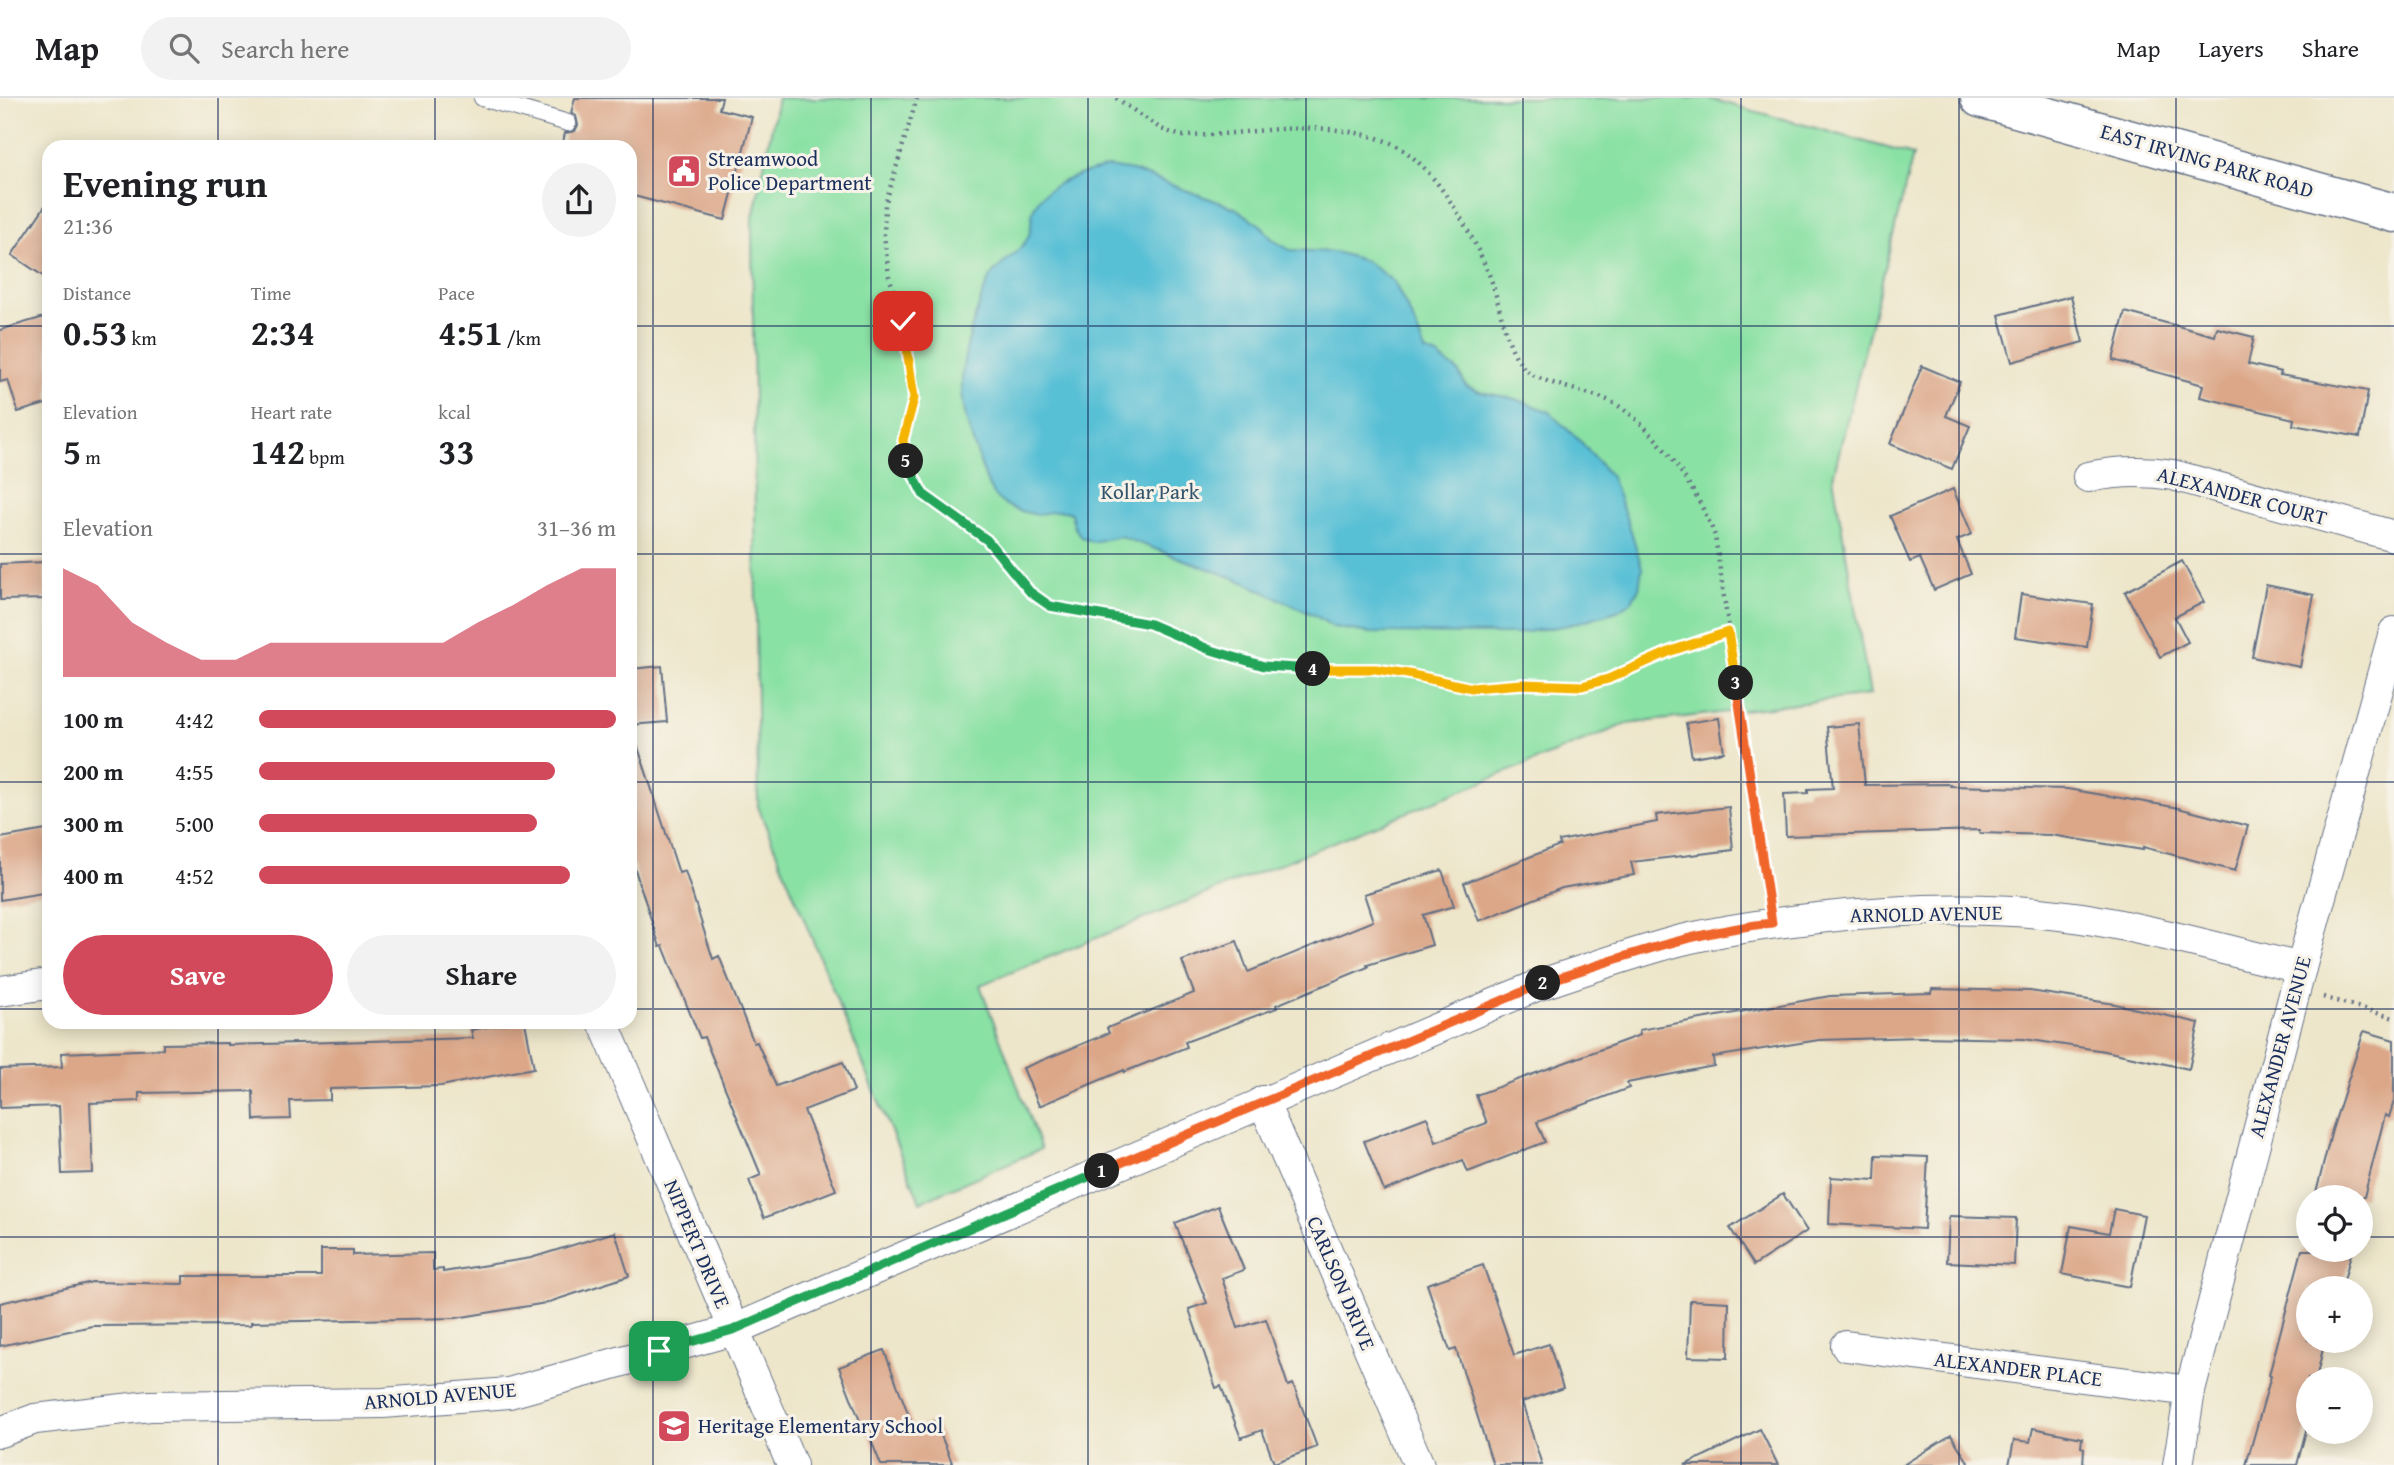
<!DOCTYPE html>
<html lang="en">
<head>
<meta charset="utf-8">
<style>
  :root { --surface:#fff; --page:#f2f2f2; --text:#202124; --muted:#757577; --line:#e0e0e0; --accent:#d1495b }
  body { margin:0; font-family:"Gentium Book Plus",serif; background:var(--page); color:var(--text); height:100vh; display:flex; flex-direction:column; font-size:26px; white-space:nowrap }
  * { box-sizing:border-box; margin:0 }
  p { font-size:23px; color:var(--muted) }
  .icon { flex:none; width:38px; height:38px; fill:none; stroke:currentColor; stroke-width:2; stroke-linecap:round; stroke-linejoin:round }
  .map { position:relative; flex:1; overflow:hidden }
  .drawer { position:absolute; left:42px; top:42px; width:595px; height:889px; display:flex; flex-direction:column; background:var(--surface); border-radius:21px; box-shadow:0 4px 18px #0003 }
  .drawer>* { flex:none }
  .controls { position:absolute; left:2296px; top:1087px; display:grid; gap:14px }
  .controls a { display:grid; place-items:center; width:77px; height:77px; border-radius:50%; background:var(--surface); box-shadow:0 4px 18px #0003; font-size:35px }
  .pin { position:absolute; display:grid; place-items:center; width:60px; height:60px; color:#fff; margin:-30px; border-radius:14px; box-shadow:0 4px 10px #0006 }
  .km { position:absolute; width:35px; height:35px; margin:-18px; border-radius:50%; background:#222; color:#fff; font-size:19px; line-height:35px; text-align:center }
  .round { display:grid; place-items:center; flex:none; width:74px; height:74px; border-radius:37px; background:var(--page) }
  .head { display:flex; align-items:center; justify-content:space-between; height:119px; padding:0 21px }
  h1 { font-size:38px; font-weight:800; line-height:52px }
  .metrics { display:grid; grid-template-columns:repeat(3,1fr); gap:10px; height:119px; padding:7px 21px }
  .metrics div { display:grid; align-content:center }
  .metrics b { font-size:35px; font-weight:800 }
  .metrics small { font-size:19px; font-weight:400 }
  .metrics p { font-size:19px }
  .chart { height:196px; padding:14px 21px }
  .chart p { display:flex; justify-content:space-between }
  .chart svg { width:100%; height:126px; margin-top:7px; fill:var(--accent); opacity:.7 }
  .action { display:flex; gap:14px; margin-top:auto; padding:14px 21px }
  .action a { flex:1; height:80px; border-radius:42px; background:var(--accent); color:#fff; font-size:28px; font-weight:800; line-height:80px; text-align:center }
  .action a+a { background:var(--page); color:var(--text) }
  ul { padding:0 21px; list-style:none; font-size:23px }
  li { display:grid; grid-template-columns:112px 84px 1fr; align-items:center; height:52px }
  li i { height:18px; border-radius:9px; background:var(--accent) }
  header { display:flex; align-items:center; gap:42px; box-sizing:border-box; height:98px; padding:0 35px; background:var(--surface); border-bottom:2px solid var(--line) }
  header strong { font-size:33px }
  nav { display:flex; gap:38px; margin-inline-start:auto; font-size:24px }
  .search { width:490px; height:63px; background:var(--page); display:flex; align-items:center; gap:18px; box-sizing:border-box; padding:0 24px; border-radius:38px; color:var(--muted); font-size:26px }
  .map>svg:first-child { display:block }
  .green { fill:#8ae1a4; stroke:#528881; stroke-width:2 }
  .water { fill:#58c0d5; stroke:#3a789a; stroke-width:2 }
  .building { fill:#dca789 }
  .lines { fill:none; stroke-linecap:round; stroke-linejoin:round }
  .service-casing { stroke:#646f84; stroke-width:18 }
  .minor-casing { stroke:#646f84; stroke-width:32 }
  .secondary-casing { stroke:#646f84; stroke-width:41 }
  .path { stroke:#646f84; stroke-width:4.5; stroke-dasharray:2 5; stroke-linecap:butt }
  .service { stroke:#fff; stroke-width:16 }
  .minor { stroke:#fff; stroke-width:30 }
  .secondary { stroke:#fff; stroke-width:38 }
  .split-1-casing { stroke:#fff; stroke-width:14 }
  .split-2-casing { stroke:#fff; stroke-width:14 }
  .split-3-casing { stroke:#fff; stroke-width:14 }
  .split-4-casing { stroke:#fff; stroke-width:14 }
  .split-5-casing { stroke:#fff; stroke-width:14 }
  .split-6-casing { stroke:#fff; stroke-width:14 }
  .split-1 { stroke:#22a559; stroke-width:9 }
  .split-2 { stroke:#f0652b; stroke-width:9 }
  .split-3 { stroke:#f0652b; stroke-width:9 }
  .split-4 { stroke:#f5b400; stroke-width:9 }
  .split-5 { stroke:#22a559; stroke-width:9 }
  .split-6 { stroke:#f5b400; stroke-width:9 }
  .grid { fill:none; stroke:#1b2f5e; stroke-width:2; stroke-opacity:0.55 }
  .labels { text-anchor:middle; stroke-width:6; stroke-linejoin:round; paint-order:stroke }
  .poi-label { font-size:21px; fill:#1b2f5e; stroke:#f7f3e8; text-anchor:start }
  .street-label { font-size:21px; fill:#1b2f5e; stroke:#f7f3e8 }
  .park-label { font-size:21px; fill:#31536c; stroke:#f7f3e8 }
</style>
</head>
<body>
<header>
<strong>Map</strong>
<div class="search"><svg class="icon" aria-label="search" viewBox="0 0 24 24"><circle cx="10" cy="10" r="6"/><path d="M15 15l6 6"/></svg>Search here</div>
<nav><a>Map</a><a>Layers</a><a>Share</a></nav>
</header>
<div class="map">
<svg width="2394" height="1367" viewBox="0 0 2394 1367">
  <rect width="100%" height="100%" fill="#f7f3e8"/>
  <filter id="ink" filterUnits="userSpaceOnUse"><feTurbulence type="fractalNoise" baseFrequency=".0143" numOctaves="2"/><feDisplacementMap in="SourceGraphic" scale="14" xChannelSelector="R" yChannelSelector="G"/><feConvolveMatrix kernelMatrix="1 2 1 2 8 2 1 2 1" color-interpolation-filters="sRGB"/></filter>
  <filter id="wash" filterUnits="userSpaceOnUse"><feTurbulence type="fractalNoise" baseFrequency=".00686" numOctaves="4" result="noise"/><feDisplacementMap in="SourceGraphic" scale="28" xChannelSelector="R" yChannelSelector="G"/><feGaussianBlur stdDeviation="1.57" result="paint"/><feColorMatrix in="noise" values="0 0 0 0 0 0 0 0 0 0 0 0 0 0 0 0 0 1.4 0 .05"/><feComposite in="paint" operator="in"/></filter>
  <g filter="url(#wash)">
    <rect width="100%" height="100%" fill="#ede6ca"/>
    <path class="green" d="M778 0H1707L1913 57 1833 379 1870 597 1626 626 980 887 1041 1051 920 1104 758 709 752 125Z"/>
    <path class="water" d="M1108 69 1133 73 1235 110 1260 127 1273 142 1290 152 1335 154 1366 163 1394 184 1413 222 1425 253 1437 258 1458 273 1466 288 1480 294 1516 301 1548 313 1582 345 1611 379 1631 433 1642 470 1639 490 1632 503 1617 513 1569 527 1514 536 1369 535 1333 529 1316 518 1239 482 1120 438 1092 444 1081 439 1074 428 1071 415C1059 409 1047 417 1034 416 1025 415 1007 409 1000 403 987 393 983 370 977 355 956 300 958 272 976 216 981 203 984 188 992 177 1002 164 1017 156 1026 143 1034 132 1029 119 1035 108 1045 85 1086 74 1108 69Z"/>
    <g id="blocks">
      <g class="building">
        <path d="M575 0H722L719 11 752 19 725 122 630 97V49H562L565 35 575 33 578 27 576 18 571 15Z"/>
        <path d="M49 102V182L12 157Z"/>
        <path d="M2071 198 2083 244 2012 264 1999 217Z"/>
        <path d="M2125 214 2215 238 2217 230 2254 239 2248 266 2281 274 2280 277 2368 293 2360 339 2293 327 2294 321 2200 299 2203 287 2113 262Z"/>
        <path d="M44 219 49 236V305L18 314 8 282 0 284V232Z"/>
        <path d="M1922 268 1960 284 1946 318 1970 328 1952 371 1890 346Z"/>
        <path d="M1953 391 1972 436 1957 442 1971 476 1934 492 1920 460 1910 464 1890 418Z"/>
        <path d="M2182 463 2204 504 2175 519 2188 544 2160 559 2125 494Z"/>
        <path d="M45 464 46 501 0 502V466Z"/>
        <path d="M2266 487 2314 497 2300 569 2252 559Z"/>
        <path d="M2021 496 2093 506 2087 549 2015 539Z"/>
        <path d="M662 568 667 624 630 627V571Z"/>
        <path d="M1719 620 1724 654 1692 659 1686 625Z"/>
        <path d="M1859 626 1865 687 1950 686V688L2067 691 2174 709 2248 728 2235 773 2143 749V752L2051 737 1979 735V732L1786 738 1784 696 1808 695V691L1833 690 1827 629Z"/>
        <path d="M635 640 679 775 685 773 713 861 719 858 754 945 757 944 776 988 843 964 854 993 804 1012 836 1092 764 1120 749 1082 761 1077 704 939 700 940 663 848 660 849 630 756V641Z"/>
        <path d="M1729 709 1733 752 1631 764 1634 777 1562 790 1479 823 1464 785 1560 747 1559 743 1657 724 1656 717Z"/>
        <path d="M46 732 49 753V794L0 802V740Z"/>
        <path d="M1442 772 1454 808 1423 817 1432 847 1367 867 1368 869 1276 907 1277 910 1185 944 1187 949 1124 974V972L1039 1008 1023 970 1109 935 1107 930 1194 895 1182 863 1237 843 1248 874 1373 823 1364 796Z"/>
        <path d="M1932 891 2030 893 2115 906 2199 925 2189 971 2105 953 2024 941 1920 939 1819 942 1713 959 1714 968 1627 985 1629 990 1537 1024 1545 1044 1468 1074 1463 1062 1384 1093 1364 1043 1427 1019 1436 1044 1487 1025 1476 997 1640 937 1639 932 1830 898 1931 895Z"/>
        <path d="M514 924H525L534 970 441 988 330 991V1002L290 1003 291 1021 254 1022 253 993 139 995V1003L90 1005 93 1075 62 1076 59 1008 0 1010V971L62 969 61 955 163 951V946L228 945V947L473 940 471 932Z"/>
        <path d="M2364 933 2394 942V1003L2389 1019 2385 1017 2364 1099H2315L2332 1032Z"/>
        <path d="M1876 1057 1928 1059 1924 1131 1829 1126 1831 1079 1875 1082Z"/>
        <path d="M1783 1096 1807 1133 1754 1167 1730 1130Z"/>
        <path d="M1218 1108 1244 1172 1222 1180 1238 1230 1266 1221 1288 1288 1293 1286 1317 1349 1274 1365 1262 1332 1241 1340 1221 1288 1216 1290 1189 1211 1207 1205 1175 1125Z"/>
        <path d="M2114 1111 2144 1117 2130 1189 2062 1176 2071 1128 2109 1135Z"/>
        <path d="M1949 1118 2016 1120 2014 1167 1947 1164Z"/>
        <path d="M615 1134 629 1178 546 1205 456 1220 251 1224V1227L92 1228 0 1248V1205L92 1184 183 1186V1178H321V1152H353V1157L433 1155V1172L443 1171V1174L531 1160Z"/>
        <path d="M2302 1152H2352L2342 1190H2308V1242H2325L2316 1281H2308V1325L2297 1367H2246L2271 1278 2269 1277Z"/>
        <path d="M1483 1167 1514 1257 1549 1246 1563 1290 1522 1304 1542 1367H1493L1456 1251 1450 1253 1427 1186Z"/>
        <path d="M1690 1202 1729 1204 1728 1260 1688 1259Z"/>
        <path d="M884 1252 914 1331 935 1323 953 1367H881L865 1327 862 1328 839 1269Z"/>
        <path d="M2033 1330 2082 1340 2081 1349 2084 1350 2083 1367H2009L2014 1342 2030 1344Z"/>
        <path d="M1760 1331 1778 1367H1685Z"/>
        <path d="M1951 1337 1970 1367H1903Z"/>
      </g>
    </g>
  </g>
  <g filter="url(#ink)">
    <use href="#blocks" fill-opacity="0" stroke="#646f84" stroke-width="2"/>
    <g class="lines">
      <g class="service-casing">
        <path id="service" d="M482 0 568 25"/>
      </g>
      <g class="minor-casing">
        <g id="minor">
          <path d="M2088 379C2118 373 2143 372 2173 377L2394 438"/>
          <path d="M0 893 49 886"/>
          <path d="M603 924 792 1367"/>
          <path d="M1263 1003 1419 1367"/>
          <path d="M1846 1248 2190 1293"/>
          <path d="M0 1334 35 1321 150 1308 383 1305 509 1295 733 1232 1536 888C1583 872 1630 856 1678 843 1721 832 1765 826 1809 821 1903 810 2000 806 2094 822 2163 834 2232 854 2301 870"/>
          <path d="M2178 1367 2190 1293 2301 870 2394 534"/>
        </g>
      </g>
      <g class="secondary-casing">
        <path id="secondary" d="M1980 0 2394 115"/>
      </g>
      <g class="path">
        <path d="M917 0 885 107 884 137 889 178 903 223 914 300 903 342 906 365 923 396 987 442 1030 494 1050 507 1149 526 1208 551 1264 568 1306 571H1376L1408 576 1472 590 1522 586 1582 588 1608 581 1671 553 1728 534"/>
        <path d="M1116 0 1161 31 1181 38C1230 38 1280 27 1329 31 1349 33 1372 37 1391 45 1433 64 1471 133 1488 174 1501 203 1503 249 1526 272 1540 285 1585 293 1605 301 1650 319 1699 394 1715 438L1768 797"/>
        <path d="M2323 899 2394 920"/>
      </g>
      <use href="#service" class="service"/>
      <use href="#minor" class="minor"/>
      <use href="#secondary" class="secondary"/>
    </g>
  </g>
  <g class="lines" filter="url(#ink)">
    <g class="split-1-casing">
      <path id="split-1" d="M659 1253 733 1232 1102 1073"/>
    </g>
    <g class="split-2-casing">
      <path id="split-2" d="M1102 1073 1543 885"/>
    </g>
    <g class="split-3-casing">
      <path id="split-3" d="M1543 885C1618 860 1693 834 1772 825L1736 585"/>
    </g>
    <g class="split-4-casing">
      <path id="split-4" d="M1313 571H1376L1408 576 1472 590 1522 586 1582 588 1608 581 1671 553 1728 534 1736 585"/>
    </g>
    <g class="split-5-casing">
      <path id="split-5" d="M906 363 923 396 987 442 1030 494 1050 508 1150 526 1208 551 1264 568 1313 571"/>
    </g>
    <g class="split-6-casing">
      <path id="split-6" d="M903 223 914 300 903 342 906 363"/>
    </g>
    <use href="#split-1" class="split-1"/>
    <use href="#split-2" class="split-2"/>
    <use href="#split-3" class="split-3"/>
    <use href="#split-4" class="split-4"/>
    <use href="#split-5" class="split-5"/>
    <use href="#split-6" class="split-6"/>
  </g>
  <path class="grid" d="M218 0V49M435 0V49M653 0V1367M871 0V1367M1088 0V1367M1306 0V1367M1523 0V1367M1741 0V1367M1959 0V1367M2176 0V1367M0 228H49M630 228H2394M0 456H49M630 456H2394M0 684H49M630 684H2394M0 911H49M630 911H2394M218 924V1367M435 924V1367M0 1139H2308M2361 1139H2394"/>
  <defs>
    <g id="civic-square" transform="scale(1.75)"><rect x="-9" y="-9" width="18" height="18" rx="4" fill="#d1495b" stroke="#f7f3e8"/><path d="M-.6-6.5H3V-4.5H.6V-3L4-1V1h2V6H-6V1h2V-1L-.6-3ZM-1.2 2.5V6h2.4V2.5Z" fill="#fff"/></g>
    <g id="school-square" transform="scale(1.75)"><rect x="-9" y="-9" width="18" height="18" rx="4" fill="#d1495b" stroke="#f7f3e8"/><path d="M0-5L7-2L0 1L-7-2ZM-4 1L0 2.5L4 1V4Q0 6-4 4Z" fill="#fff"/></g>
  </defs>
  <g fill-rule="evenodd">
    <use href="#civic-square" x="684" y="73"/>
    <use href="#school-square" x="674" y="1328"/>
  </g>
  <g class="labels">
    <g class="poi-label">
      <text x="708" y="68">Streamwood<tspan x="708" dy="24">Police Department</tspan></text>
      <text x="698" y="1335">Heritage Elementary School</text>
    </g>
    <g class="street-label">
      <text transform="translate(2207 63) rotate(16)" y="7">EAST IRVING PARK ROAD</text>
      <text transform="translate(2242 398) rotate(15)" y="7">ALEXANDER COURT</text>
      <text transform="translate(1926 816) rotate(-1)" y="7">ARNOLD AVENUE</text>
      <text transform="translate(2280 949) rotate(-75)" y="7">ALEXANDER AVENUE</text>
      <text transform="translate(697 1146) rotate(67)" y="7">NIPPERT DRIVE</text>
      <text transform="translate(1341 1185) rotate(67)" y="7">CARLSON DRIVE</text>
      <text transform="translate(2018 1271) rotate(7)" y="7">ALEXANDER PLACE</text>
      <text transform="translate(440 1298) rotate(-5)" y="7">ARNOLD AVENUE</text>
    </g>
    <g class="park-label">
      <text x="1150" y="401">Kollar Park</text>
    </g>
  </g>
</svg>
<div class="controls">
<a><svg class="icon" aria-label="locate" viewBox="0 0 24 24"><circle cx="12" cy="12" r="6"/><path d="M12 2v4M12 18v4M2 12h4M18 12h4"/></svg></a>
<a>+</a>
<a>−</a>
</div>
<div class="pin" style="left:659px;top:1253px;background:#1e9e55"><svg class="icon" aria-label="arrive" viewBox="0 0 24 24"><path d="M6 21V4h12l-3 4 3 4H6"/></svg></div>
<div class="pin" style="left:903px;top:223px;background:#d93025"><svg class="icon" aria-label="check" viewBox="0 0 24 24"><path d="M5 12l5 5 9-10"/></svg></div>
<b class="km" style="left:1102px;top:1073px">1</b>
<b class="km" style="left:1543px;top:885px">2</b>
<b class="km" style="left:1736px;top:585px">3</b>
<b class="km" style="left:1313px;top:571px">4</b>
<b class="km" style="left:906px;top:363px">5</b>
<section class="drawer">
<div class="head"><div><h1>Evening run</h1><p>21:36</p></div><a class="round"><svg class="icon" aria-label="share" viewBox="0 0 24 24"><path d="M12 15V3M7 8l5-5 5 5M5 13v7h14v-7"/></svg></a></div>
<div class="metrics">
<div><p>Distance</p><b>0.53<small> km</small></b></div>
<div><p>Time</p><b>2:34</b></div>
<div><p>Pace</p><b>4:51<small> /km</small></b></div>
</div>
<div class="metrics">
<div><p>Elevation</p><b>5<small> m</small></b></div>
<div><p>Heart rate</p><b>142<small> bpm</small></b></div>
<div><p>kcal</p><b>33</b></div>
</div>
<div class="chart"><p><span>Elevation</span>31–36 m</p>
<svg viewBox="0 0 160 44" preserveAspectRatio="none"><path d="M0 44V6L10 12L20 25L30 32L40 38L50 38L60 32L70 32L80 32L90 32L100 32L110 32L120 25L130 19L140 12L150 6L160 6V44z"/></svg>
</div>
<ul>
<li><b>100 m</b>4:42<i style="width:100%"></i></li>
<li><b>200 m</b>4:55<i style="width:83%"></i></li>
<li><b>300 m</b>5:00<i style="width:78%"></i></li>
<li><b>400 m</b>4:52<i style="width:87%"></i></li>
</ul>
<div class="action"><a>Save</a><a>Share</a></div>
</section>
</div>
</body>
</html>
